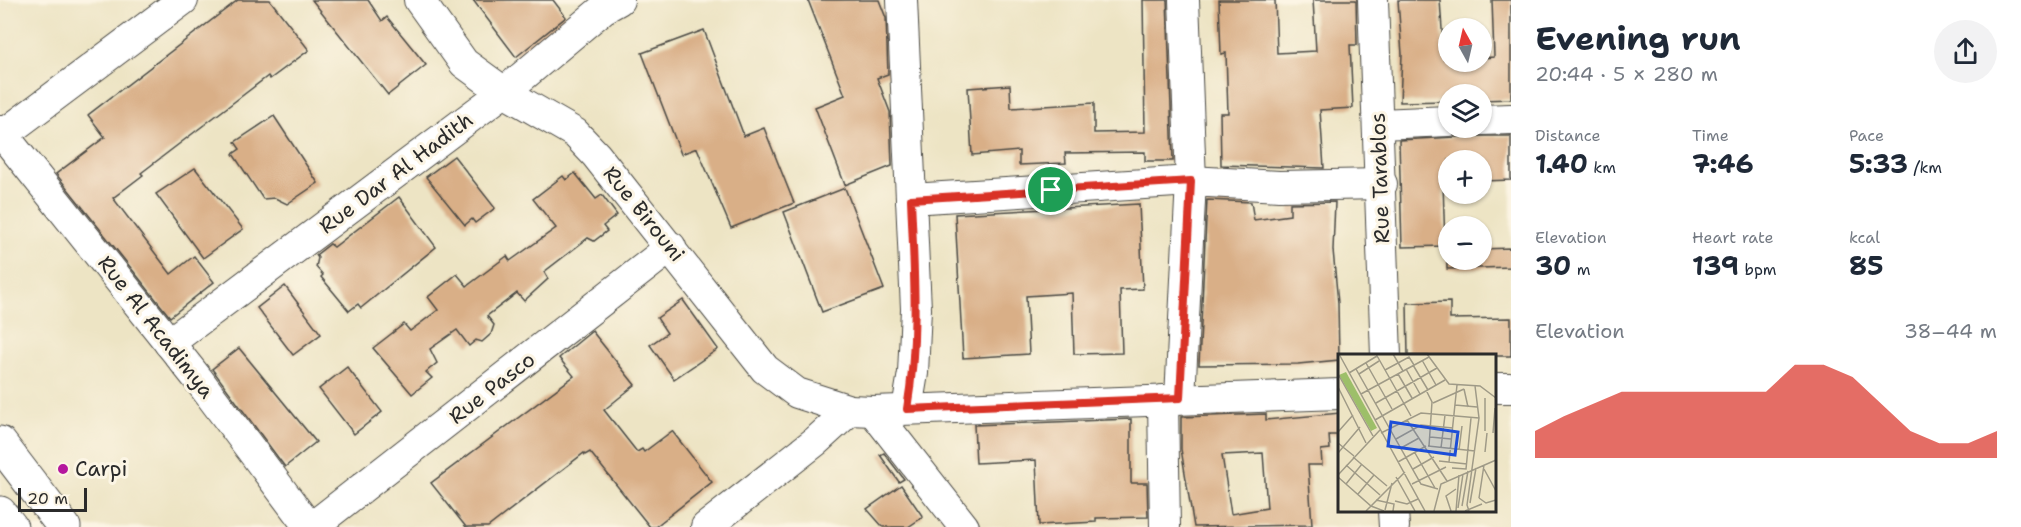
<!DOCTYPE html>
<html lang="en">
<head>
<meta charset="utf-8">
<style>
  :root { --surface:#fff; --page:#f2f2f3; --text:#1f2937; --muted:#747a83; --accent:#d93025 }
  body { margin:0; font-family:"Shantell Sans",sans-serif; background:var(--page); color:var(--text); height:100vh; display:flex; flex-direction:column; font-size:22px; white-space:nowrap }
  * { box-sizing:border-box; margin:0 }
  p { font-size:20px; color:var(--muted) }
  .icon { flex:none; width:33px; height:33px; fill:none; stroke:currentColor; stroke-width:2; stroke-linecap:round; stroke-linejoin:round }
  .map { position:relative; flex:1; overflow:hidden }
  .sheet { display:flex; flex-direction:column; background:var(--surface); width:510px }
  .sheet>* { flex:none }
  .needle { width:39px; rotate:352deg }
  .buttons { position:absolute; left:1438px; top:18px; display:grid; gap:12px }
  .buttons a { display:grid; place-items:center; width:54px; height:54px; border-radius:50%; background:var(--surface); box-shadow:0 2px 4px #0004; font-size:30px }
  .scale { position:absolute; left:18px; bottom:15px; width:69px; box-sizing:border-box; padding-left:6px; border:3px solid #2b2b2b; border-top:0; font-size:16px; line-height:21px; white-space:nowrap; color:#2b2b2b; -webkit-text-stroke:4px #fcf5e5; paint-order:stroke }
  .pin { position:absolute; display:grid; place-items:center; width:51px; height:51px; color:#fff; margin:-26px; border:3px solid #fff; border-radius:50%; box-shadow:0 2px 6px #0007 }
  .round { display:grid; place-items:center; flex:none; width:63px; height:63px; border-radius:32px; background:var(--page) }
  .summary { display:flex; align-items:center; justify-content:space-between; height:102px; padding:0 24px }
  h1 { font-size:33px; font-weight:700; line-height:45px }
  .figures { display:grid; grid-template-columns:repeat(3,1fr); gap:9px; height:102px; padding:6px 24px }
  .figures div { display:grid; align-content:center }
  .figures b { font-size:26px; font-weight:700 }
  .figures small { font-size:16px; font-weight:400 }
  .figures p { font-size:16px }
  .chart { height:168px; padding:12px 24px }
  .chart p { display:flex; justify-content:space-between }
  .chart svg { width:100%; height:108px; margin-top:6px; fill:var(--accent); opacity:.7 }
  main { display:flex; flex:1; min-height:0 }
  .map>svg:first-child { display:block }
  .building { fill:#d9af87; fill-rule:evenodd }
  .lines { fill:none; stroke-linecap:round; stroke-linejoin:round }
  .minor-casing { stroke:#484742; stroke-width:32 }
  .major-casing { stroke:#484742; stroke-width:35 }
  .minor { stroke:#fff; stroke-width:30 }
  .major { stroke:#fff; stroke-width:33 }
  .route-casing { stroke:#fff; stroke-width:12 }
  .route { stroke:#d93025; stroke-width:8 }
  .poi-dot { fill:#b5179e; stroke:#fcf5e5; stroke-width:2 }
  .labels { text-anchor:middle; stroke-width:6; stroke-linejoin:round; paint-order:stroke }
  .street-label { font-size:21px; fill:#2b2b2b; stroke:#fcf5e5 }
  .poi-label { font-size:21px; fill:#2b2b2b; stroke:#fcf5e5; text-anchor:start }
  .inset-road { fill:none; stroke:#9f9a87; stroke-width:1.5 }
  .view { fill:#1d4ed8; fill-opacity:0.15; stroke:#1d4ed8; stroke-width:3 }
  .inset-edge { fill:none; stroke:#2b2b2b; stroke-width:3 }
</style>
</head>
<body>
<main>
<div class="map">
<svg width="1511" height="527" viewBox="0 0 1511 527">
  <rect width="100%" height="100%" fill="#fcf5e5"/>
  <filter id="ink" filterUnits="userSpaceOnUse"><feTurbulence type="fractalNoise" baseFrequency=".0167" numOctaves="2"/><feDisplacementMap in="SourceGraphic" scale="12" xChannelSelector="R" yChannelSelector="G"/><feConvolveMatrix kernelMatrix="1 2 1 2 8 2 1 2 1" color-interpolation-filters="sRGB"/></filter>
  <filter id="wash" filterUnits="userSpaceOnUse"><feTurbulence type="fractalNoise" baseFrequency=".008" numOctaves="4" result="noise"/><feDisplacementMap in="SourceGraphic" scale="24" xChannelSelector="R" yChannelSelector="G"/><feGaussianBlur stdDeviation="1.35" result="paint"/><feColorMatrix in="noise" values="0 0 0 0 0 0 0 0 0 0 0 0 0 0 0 0 0 1.4 0 .05"/><feComposite in="paint" operator="in"/></filter>
  <g filter="url(#wash)">
    <rect width="100%" height="100%" fill="#ede4c4"/>
    <g id="blocks">
      <g class="building">
        <path d="M238 0H270L309 50 270 79 268 76 141 173 143 175 113 198 171 274 194 256 214 282 170 317 56 174 105 137 88 115Z"/>
        <path d="M312 0H368L382 21 387 17 426 65 388 95Z"/>
        <path d="M473 0H553L566 17 516 57Z"/>
        <path d="M808 0H879L886 18 888 74 877 78 890 112 892 166 845 185 815 107 845 95Z"/>
        <path d="M1143 0H1167L1173 161H1145V152L1065 153 1066 163 1019 165V151L972 155 968 88 1010 85 1011 108 1094 103V133L1145 132Z"/>
        <path d="M1219 0H1275L1277 53 1316 51 1313 0H1356L1357 45H1350L1353 108 1320 110 1324 168 1221 165 1220 113H1228L1226 53 1221 54Z"/>
        <path d="M1398 0H1440L1444 59H1449V62H1482V58L1494 57 1492 0H1511V99L1482 100V94H1449V101L1400 102 1402 54Z"/>
        <path d="M704 30 744 136 764 128 794 203 731 228 697 148 681 154 642 53Z"/>
        <path d="M274 116 318 183 287 204 275 198 263 199 233 154 240 149 235 142Z"/>
        <path d="M1476 136H1511V180L1482 181V160H1449V183H1443L1445 246 1402 247 1399 140Z"/>
        <path d="M454 156 495 208 475 223 472 219 465 225 426 177Z"/>
        <path d="M195 168 243 229 203 258 156 194Z"/>
        <path d="M575 173 596 199 602 195 617 215 603 226 607 231 594 241 588 238 544 272 548 279 524 301 517 293 487 316 494 325 491 334 482 342 476 340 469 346 457 330 430 349 437 363 426 372 432 378 412 394 373 348 404 324 410 331 438 310 428 297 457 274 467 286 507 256 510 261 556 228 533 199 563 176 566 180Z"/>
        <path d="M845 188 884 289 822 312 784 212Z"/>
        <path d="M399 197 436 247 361 308 358 304 349 311 321 277 323 275 316 267 318 258 316 255 330 244 334 247Z"/>
        <path d="M1207 200 1251 202 1254 220 1290 215V203L1335 202 1333 250 1338 303 1339 360 1298 364 1199 365Z"/>
        <path d="M1139 204 1143 289 1120 290 1122 353 1074 354 1072 293 1026 296 1029 354 963 358 955 214Z"/>
        <path d="M1511 248V267L1447 269V249H1449V260H1482V249Z"/>
        <path d="M285 286 321 334 293 355 257 308Z"/>
        <path d="M683 300 718 349 674 379 650 345 667 333 657 318Z"/>
        <path d="M1450 302V319L1511 318V356H1408L1407 303Z"/>
        <path d="M592 331 635 385 604 410 637 452 642 449 644 452 672 431 712 482 655 527H650L590 452 585 455 584 453 488 527H466L431 483 574 376 559 358Z"/>
        <path d="M239 348 316 442 285 467 212 369Z"/>
        <path d="M347 367 382 412 354 434 319 389Z"/>
        <path d="M1340 413V435H1329L1330 449 1321 450 1322 465H1308L1312 525 1194 527 1181 449V417L1266 414V420ZM1263 453 1267 508 1231 514 1222 455Z"/>
        <path d="M1131 419V483H1147L1148 517 1096 518V522L1039 525 1036 460 976 463 974 425Z"/>
        <path d="M884 453 904 479 899 482 880 455Z"/>
        <path d="M901 485 923 517 908 527H883L867 509Z"/>
      </g>
    </g>
  </g>
  <g filter="url(#ink)">
    <use href="#blocks" fill-opacity="0" stroke="#484742" stroke-width="1.5"/>
    <g class="lines">
      <g class="minor-casing">
        <g id="minor">
          <path d="M419 0 464 63 504 92 575 133 596 155 765 369 797 393 850 410 873 411 1340 394"/>
          <path d="M902 0 916 309 913 373 907 409"/>
          <path d="M1373 0 1386 356"/>
          <path d="M1482 120 1511 119"/>
          <path d="M1379 124 1449 121"/>
          <path d="M0 131 198 379 309 527"/>
          <path d="M0 137 183 0"/>
          <path d="M911 199 1191 181 1279 186 1382 184"/>
          <path d="M169 343 504 92 603 9 619 0"/>
          <path d="M1494 388H1511"/>
          <path d="M1180 398 1191 181 1184 0"/>
          <path d="M1163 400 1165 527"/>
          <path d="M873 411 964 527"/>
          <path d="M1393 510 1394 527"/>
          <path d="M312 527 671 247"/>
          <path d="M706 527 816 441 850 410"/>
        </g>
      </g>
      <g class="major-casing">
        <g id="major">
          <path d="M0 443 64 527"/>
          <path d="M0 513 11 527"/>
        </g>
      </g>
      <use href="#minor" class="minor"/>
      <use href="#major" class="major"/>
    </g>
  </g>
  <g class="lines" filter="url(#ink)">
    <g class="route-casing">
      <path id="route" d="M1191 181 1180 398 907 409C919 339 914 270 911 199Z"/>
    </g>
    <use href="#route" class="route"/>
  </g>
  <circle class="poi-dot" cx="63" cy="469" r="6"/>
  <g class="labels">
    <g class="street-label">
      <text transform="translate(396 173) rotate(-37)" y="7">Rue Dar Al Hadith</text>
      <text transform="translate(1380 178) rotate(-92)" y="7">Rue Tarablos</text>
      <text transform="translate(644 214) rotate(51)" y="7">Rue Birouni</text>
      <text transform="translate(156 327) rotate(52)" y="7">Rue Al Acadimya</text>
      <text transform="translate(492 388) rotate(-38)" y="7">Rue Pasco</text>
    </g>
    <g class="poi-label">
      <text x="75" y="476">Carpi</text>
    </g>
  </g>
  <g transform="translate(1338 354)">
    <rect width="158" height="158" fill="#ede4c4"/>
    <path d="M8 18 39 74 33 77 1 21Z" fill="#9dbf69"/>
    <path class="inset-road" d="M1 0 87 157M38 0 73 62M55 0 65 17M89 0 111 30 142 32 158 44M84 6 98 31M28 9 54 55M75 11 90 36M18 15 83 130 100 135M68 15 82 40M47 16 71 3 76 11M11 19 39 2M0 20 35 82M21 20 41 7M60 20 74 44M0 33 28 89M126 35 130 53M88 36 94 48 91 92M23 40 91 3M38 49 99 14M95 49 126 35M117 51 139 53M37 66 107 26M69 66 109 127M147 77V44M0 78 15 61M43 79 83 59 141 64M155 79 157 54M92 83 113 85M58 85 83 71 115 74M0 89 16 102M90 92 137 97M63 94 81 84M103 94 107 61M121 96 124 72M147 98 149 79M0 99 22 73M77 99 97 134M15 103 49 132M101 107 129 110M60 108 88 92M111 108 119 31M8 111 42 141M114 114 128 115 133 64M75 115 96 103M146 115 158 137M0 121 42 76M0 123 33 152 46 157M58 123 77 157M8 130 24 110M74 130 108 113M20 140 36 121M141 144 146 111M141 144 148 149 158 146M38 146 56 150 55 157M57 147 69 150 80 145M132 149 138 114M124 152 130 117M120 154 125 120M47 156 54 129M28 157 67 118M96 157 103 130 158 106M113 157 108 142 118 135M118 157 121 121M127 157 144 150M131 157 129 151 141 64 137 32"/>
    <path class="view" d="M53 68 120 78 117 101 50 92Z"/>
    <rect width="158" height="158" class="inset-edge"/>
  </g>
</svg>
<div class="buttons">
<a><svg class="needle" viewBox="-14 -14 28 28"><path d="M0-13l5 13h-10z" fill="#e53935"/><path d="M0 13l5-13h-10z" fill="#747a83"/></svg></a>
<a><svg class="icon" aria-label="layers" viewBox="0 0 24 24"><path d="M12 4l9 5-9 5-9-5zM3 14l9 5 9-5"/></svg></a>
<a>+</a>
<a>−</a>
</div>
<div class="scale">20 m</div>
<div class="pin" style="left:1051px;top:190px;background:#1e9e55"><svg class="icon" aria-label="arrive" viewBox="0 0 24 24"><path d="M6 21V4h12l-3 4 3 4H6"/></svg></div>
</div>
<section class="sheet">
<div class="summary"><div><h1>Evening run</h1><p>20:44 · 5 × 280 m</p></div><a class="round"><svg class="icon" aria-label="share" viewBox="0 0 24 24"><path d="M12 15V3M7 8l5-5 5 5M5 13v7h14v-7"/></svg></a></div>
<div class="figures">
<div><p>Distance</p><b>1.40<small> km</small></b></div>
<div><p>Time</p><b>7:46</b></div>
<div><p>Pace</p><b>5:33<small> /km</small></b></div>
</div>
<div class="figures">
<div><p>Elevation</p><b>30<small> m</small></b></div>
<div><p>Heart rate</p><b>139<small> bpm</small></b></div>
<div><p>kcal</p><b>85</b></div>
</div>
<div class="chart"><p><span>Elevation</span>38–44 m</p>
<svg viewBox="0 0 160 44" preserveAspectRatio="none"><path d="M0 44V33L10 27L20 22L30 17L40 17L50 17L60 17L70 17L80 17L90 6L100 6L110 11L120 22L130 33L140 38L150 38L160 33V44z"/></svg>
</div>
</section>
</main>
</body>
</html>
